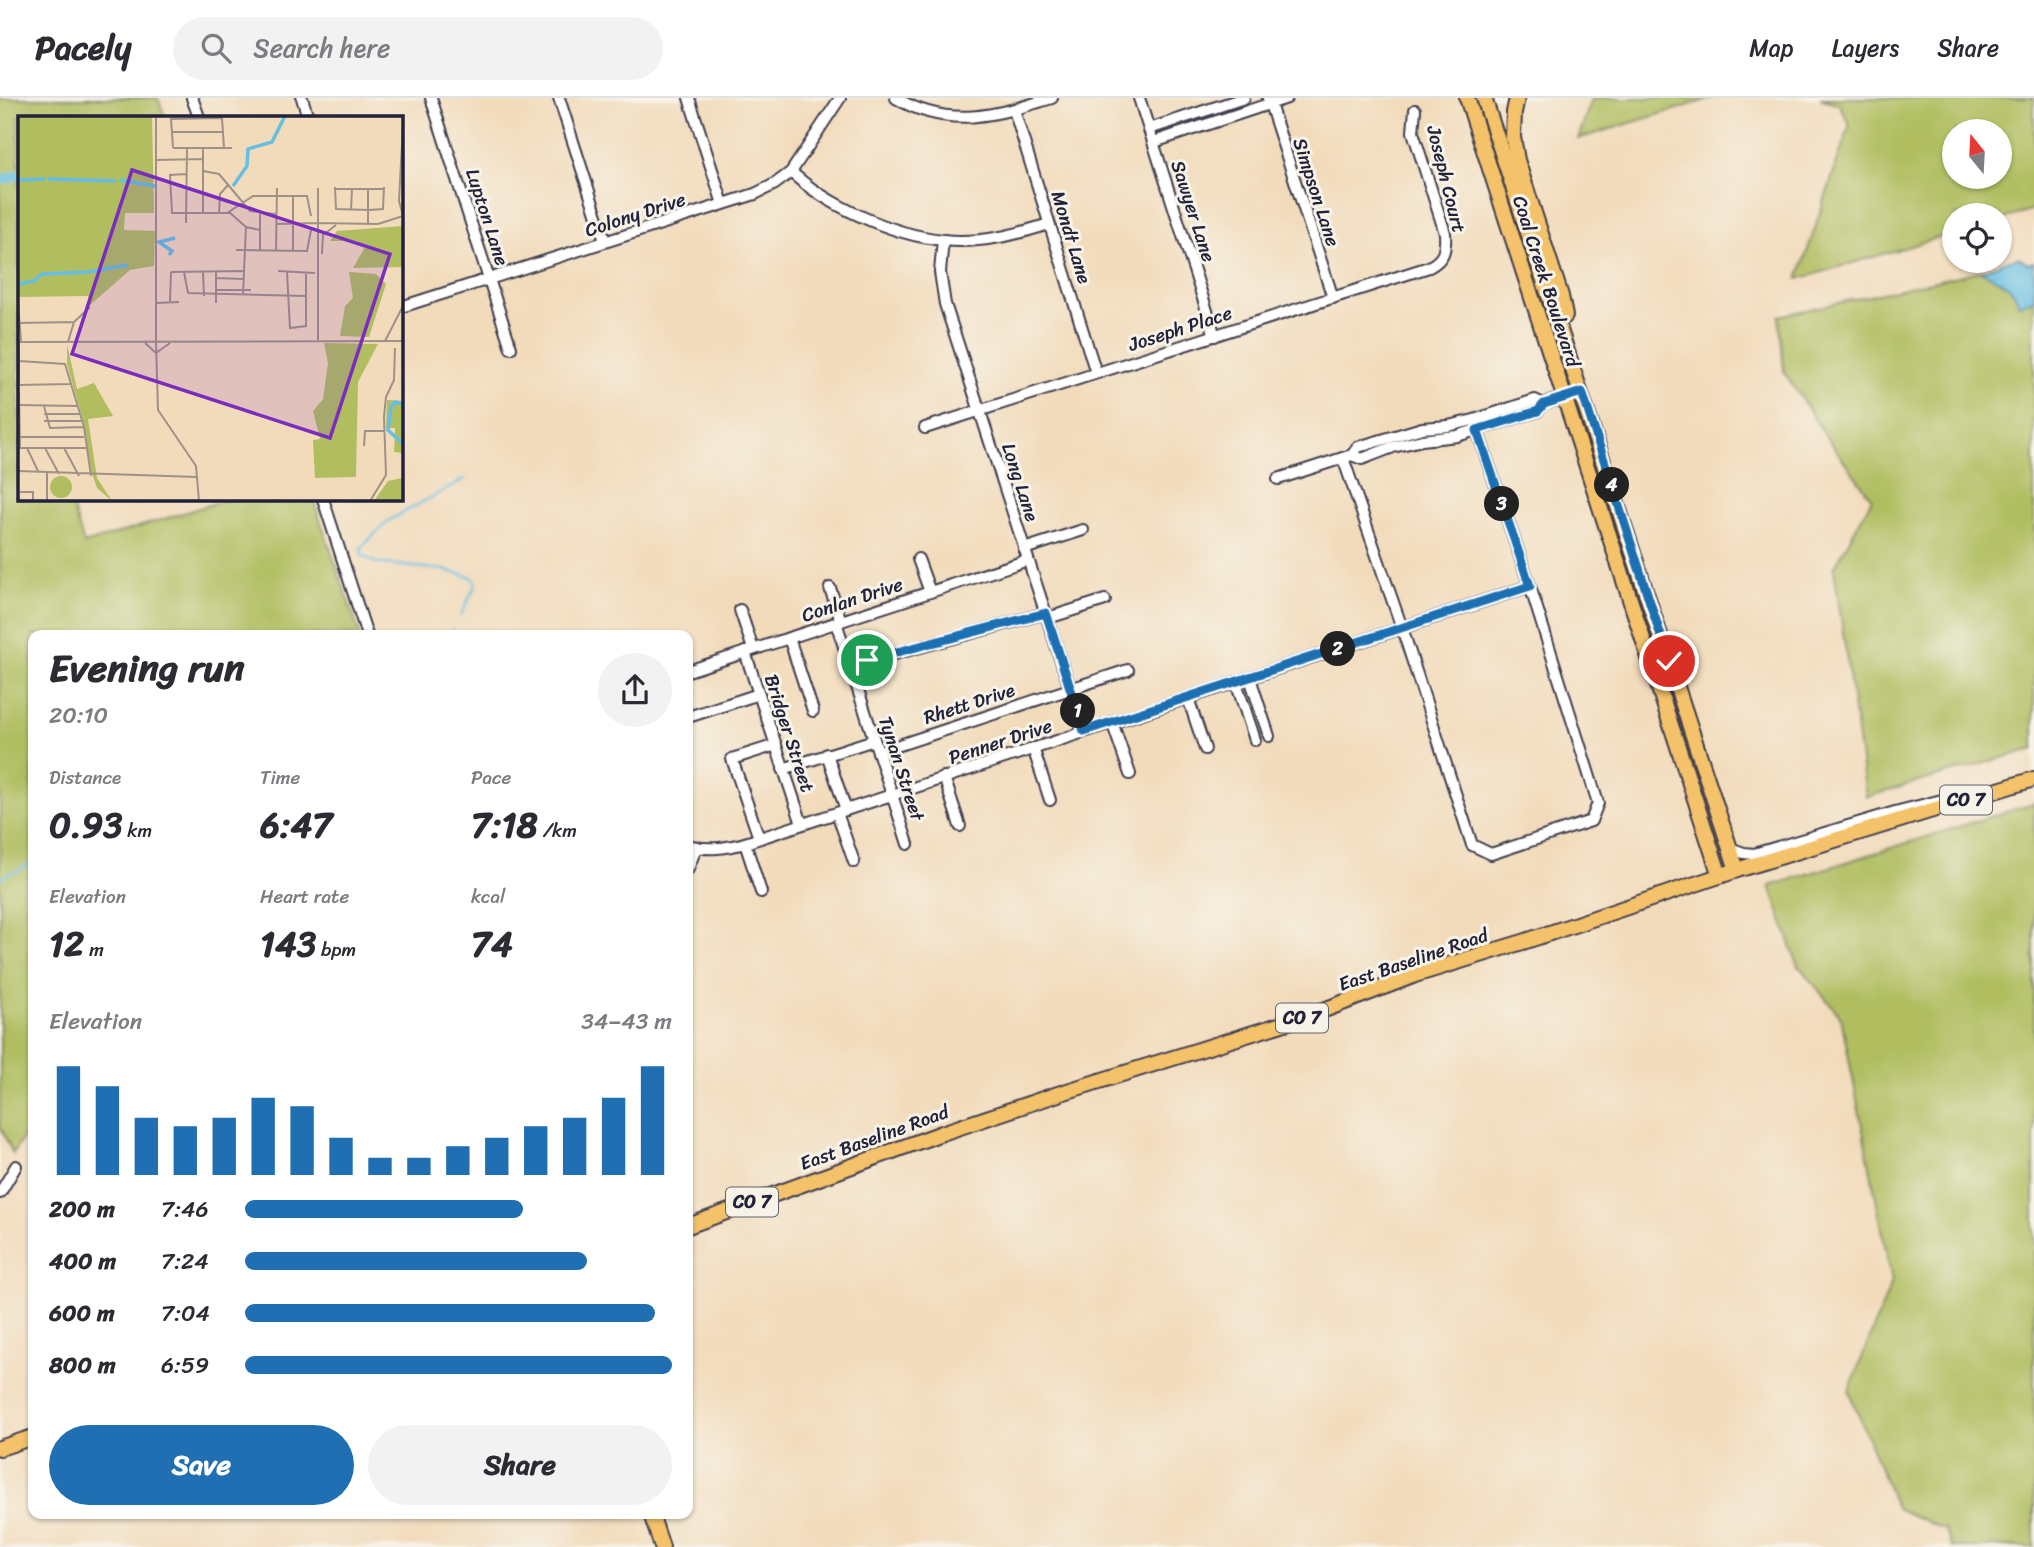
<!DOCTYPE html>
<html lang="en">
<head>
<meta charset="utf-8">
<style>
  :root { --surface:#fff; --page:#f2f2f3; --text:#2b2b33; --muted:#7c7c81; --line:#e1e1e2; --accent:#1f6fb2 }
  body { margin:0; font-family:Sriracha,sans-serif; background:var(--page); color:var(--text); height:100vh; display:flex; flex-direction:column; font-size:26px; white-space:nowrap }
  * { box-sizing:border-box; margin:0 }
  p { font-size:23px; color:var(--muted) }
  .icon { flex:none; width:38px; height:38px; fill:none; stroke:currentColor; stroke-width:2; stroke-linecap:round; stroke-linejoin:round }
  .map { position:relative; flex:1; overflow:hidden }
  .details { position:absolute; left:28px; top:532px; width:665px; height:889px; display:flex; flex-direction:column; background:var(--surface); border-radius:14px; box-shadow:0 2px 5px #0004 }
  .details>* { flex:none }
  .needle { width:46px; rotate:342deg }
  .fabs { position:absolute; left:1942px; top:21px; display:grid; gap:14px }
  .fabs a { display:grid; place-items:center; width:70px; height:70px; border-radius:50%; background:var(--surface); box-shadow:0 2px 5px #0004; font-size:35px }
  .pin { position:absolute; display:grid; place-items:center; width:60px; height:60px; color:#fff; margin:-30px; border:4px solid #fff; border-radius:50%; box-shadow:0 2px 7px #0007 }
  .km { position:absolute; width:35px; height:35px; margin:-18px; border-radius:50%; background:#222; color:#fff; font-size:19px; line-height:35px; text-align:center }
  .round { display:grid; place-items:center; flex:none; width:74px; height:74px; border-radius:37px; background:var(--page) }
  .overview { display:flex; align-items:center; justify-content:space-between; height:119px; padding:0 21px }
  h1 { font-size:38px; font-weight:700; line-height:52px }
  .figures { display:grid; grid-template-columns:repeat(3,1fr); gap:10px; height:119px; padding:7px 21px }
  .figures div { display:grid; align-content:center }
  .figures b { font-size:35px; font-weight:700 }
  .figures small { font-size:19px; font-weight:400 }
  .figures p { font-size:19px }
  .chart { height:196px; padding:14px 21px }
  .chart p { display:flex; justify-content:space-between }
  .chart svg { width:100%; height:126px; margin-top:7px; stroke:var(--accent); stroke-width:6 }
  .cta { display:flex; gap:14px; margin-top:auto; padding:14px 21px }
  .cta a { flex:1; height:80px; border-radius:42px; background:var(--accent); color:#fff; font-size:28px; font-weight:700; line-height:80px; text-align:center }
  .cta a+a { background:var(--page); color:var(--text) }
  ul { padding:0 21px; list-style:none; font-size:23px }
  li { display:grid; grid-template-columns:112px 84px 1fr; align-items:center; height:52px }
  li i { height:18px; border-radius:9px; background:var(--accent) }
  header { display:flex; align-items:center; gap:42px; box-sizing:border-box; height:98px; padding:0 35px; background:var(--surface); border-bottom:2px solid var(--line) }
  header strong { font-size:33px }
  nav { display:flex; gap:38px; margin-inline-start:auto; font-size:24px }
  .search { width:490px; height:63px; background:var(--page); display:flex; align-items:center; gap:18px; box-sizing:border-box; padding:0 24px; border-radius:38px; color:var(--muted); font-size:26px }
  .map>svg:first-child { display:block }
  .green { fill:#b0be60; stroke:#69704e; stroke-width:2; fill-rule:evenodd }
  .water { fill:#65bfe3; stroke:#44708f; stroke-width:2 }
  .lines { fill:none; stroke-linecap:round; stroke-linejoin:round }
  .stream { stroke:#65bfe3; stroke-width:2.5 }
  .canal { stroke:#65bfe3; stroke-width:10 }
  .minor-casing { stroke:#413e4e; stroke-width:14 }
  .major-casing { stroke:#413e4e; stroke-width:18 }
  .minor { stroke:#fff; stroke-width:10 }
  .major { stroke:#f3c26a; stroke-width:14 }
  .route-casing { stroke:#fff; stroke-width:14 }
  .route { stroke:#1f6fb2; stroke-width:9 }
  .labels { text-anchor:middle; stroke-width:6; stroke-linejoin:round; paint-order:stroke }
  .shield { fill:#f7f3e8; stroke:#62616f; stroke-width:2 }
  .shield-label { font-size:18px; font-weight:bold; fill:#22223b }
  .street-label { font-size:19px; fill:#22223b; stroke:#f7f3e8 }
  .inset-river { fill:none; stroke:#65bfe3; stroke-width:3.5 }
  .inset-road { fill:none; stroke:#9f9188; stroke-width:2 }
  .view { fill:#7b2cbf; fill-opacity:0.15; stroke:#7b2cbf; stroke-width:3.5 }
  .inset-edge { fill:none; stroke:#22223b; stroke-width:3.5 }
</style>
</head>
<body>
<header>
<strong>Pacely</strong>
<div class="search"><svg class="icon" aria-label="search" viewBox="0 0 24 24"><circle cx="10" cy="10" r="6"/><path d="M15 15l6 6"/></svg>Search here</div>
<nav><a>Map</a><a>Layers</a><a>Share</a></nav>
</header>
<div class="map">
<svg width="2034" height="1449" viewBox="0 0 2034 1449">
  <rect width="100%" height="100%" fill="#f7f3e8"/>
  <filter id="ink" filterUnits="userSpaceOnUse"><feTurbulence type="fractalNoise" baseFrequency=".0143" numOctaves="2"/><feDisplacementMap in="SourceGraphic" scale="14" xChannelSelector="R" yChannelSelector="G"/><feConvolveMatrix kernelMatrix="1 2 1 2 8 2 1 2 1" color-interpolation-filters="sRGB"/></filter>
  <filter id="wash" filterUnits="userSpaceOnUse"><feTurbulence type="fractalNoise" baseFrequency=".00686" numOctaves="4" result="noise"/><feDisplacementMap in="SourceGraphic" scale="28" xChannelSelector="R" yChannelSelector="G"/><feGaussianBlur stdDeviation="1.57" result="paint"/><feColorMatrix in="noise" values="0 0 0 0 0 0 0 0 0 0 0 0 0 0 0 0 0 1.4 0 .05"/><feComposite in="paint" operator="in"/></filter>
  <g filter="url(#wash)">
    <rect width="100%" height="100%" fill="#f2dbbb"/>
    <g class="green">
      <path d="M0 0H158L165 19H19V401H70L84 446 228 401H313L360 537H33V1022L13 1056 0 1028Z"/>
      <path d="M1592 0H1713L1578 41Z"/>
      <path d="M1820 0H2034V112L2000 122V117H1955V135L1798 181 1850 26 1839 6ZM1955 33H2000V79H1955Z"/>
      <path d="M1980 173C1999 182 2012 185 2019 206L2034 202V651L1866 699 1834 470 1872 401 1823 334 1784 274 1779 218Z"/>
      <path d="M2034 705V1449H1952L1945 1432 1896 1410 1849 1293 1892 1183 1841 919 1798 867 1770 788Z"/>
    </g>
    <path class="water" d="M2018 159 2028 166 2034 164V202L2019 206C2012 185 1999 182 1980 173Z"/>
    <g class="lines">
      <g class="stream">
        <path d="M461 517 476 486 472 479 444 472 376 465 362 457 361 450 388 423 465 381"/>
        <path d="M449 537 453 531"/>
        <path d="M0 781 11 774H16L33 763"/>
      </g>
      <path class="canal" d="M0 82 19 77"/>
    </g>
  </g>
  <g filter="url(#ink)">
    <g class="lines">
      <g class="minor-casing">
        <g id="minor">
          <path d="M192 0 199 19"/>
          <path d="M302 0 308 19"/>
          <path d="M431 0 511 250"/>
          <path d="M559 0 605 143"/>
          <path d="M689 0 723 106"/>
          <path d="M896 0C949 32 997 17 1052 0"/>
          <path d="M1139 0 1215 238"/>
          <path d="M1268 0 1333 200"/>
          <path d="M1014 12 1096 275"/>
          <path d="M1149 31 1244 0"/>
          <path d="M1154 44 1287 0"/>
          <path d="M791 74C828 108 893 137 943 142 979 146 1015 137 1049 126"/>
          <path d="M943 142 940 174 945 206 1084 633"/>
          <path d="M401 209 755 96 775 86 791 74 840 0"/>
          <path d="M925 330 1429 169C1444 161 1446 153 1445 135L1413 34 1415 12"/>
          <path d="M1352 357 1358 349 1422 330 1448 328 1474 322 1535 302 1543 306"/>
          <path d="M1343 360 1402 530 1472 747 1491 756 1591 723 1598 705 1530 488 1477 332"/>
          <path d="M1278 381 1352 357 1362 361 1393 349 1422 342 1457 338 1538 313 1543 306 1582 294"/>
          <path d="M323 401 367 537"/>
          <path d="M1024 451 1083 432"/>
          <path d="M918 461 930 494"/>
          <path d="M830 490 841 523"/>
          <path d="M740 512 753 551"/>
          <path d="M1048 520 1105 502"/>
          <path d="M836 524 908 746"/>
          <path d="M789 540 813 613"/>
          <path d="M745 554 802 726"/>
          <path d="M850 568 1046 515"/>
          <path d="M688 573 1028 462"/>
          <path d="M1250 580 1269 638"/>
          <path d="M1236 584 1255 642"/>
          <path d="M1188 600 1205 651"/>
          <path d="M688 619 759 596"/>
          <path d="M1112 624 1130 676"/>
          <path d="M1033 650 1050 702"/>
          <path d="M878 654 1128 572"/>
          <path d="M827 656 846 712"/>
          <path d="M783 671 874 642"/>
          <path d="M944 679 960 728"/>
          <path d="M837 715 854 764"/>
          <path d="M759 740 732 661 776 647"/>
          <path d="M745 745 761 794"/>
          <path d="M688 747C708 753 726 750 745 745L1530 488"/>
          <path d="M1730 750 1744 755 1754 756 1895 714 1969 695"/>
          <path d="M688 771 696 750"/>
          <path d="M0 1095 16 1068"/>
        </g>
      </g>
      <g class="major-casing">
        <g id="major">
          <path d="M1467 0 1720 778"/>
          <path d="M1484 0 1737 772"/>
          <path d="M1517 0 1514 14 1513 39 1517 62 1561 198 1565 218"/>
          <path d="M688 1128 942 1035 1061 995 1311 917 1415 877 1526 843 1737 772 2034 681"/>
          <path d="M0 1350 33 1339"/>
          <path d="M651 1416 662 1449"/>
        </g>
      </g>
      <use href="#minor" class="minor"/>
      <use href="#major" class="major"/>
    </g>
  </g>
  <g class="lines" filter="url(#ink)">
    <g class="route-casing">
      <path id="route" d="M867 562 1046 515 1084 633 1530 488 1477 332 1538 313 1544 306 1582 294 1669 563"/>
    </g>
    <use href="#route" class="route"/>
  </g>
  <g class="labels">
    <g class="shield">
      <rect x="1940" y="687.5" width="52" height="29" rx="5"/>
      <rect x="1276" y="905.5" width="52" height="29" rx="5"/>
      <rect x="726" y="1089.5" width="52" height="29" rx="5"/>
    </g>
    <g class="shield-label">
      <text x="1966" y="708">CO 7</text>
      <text x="1302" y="926">CO 7</text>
      <text x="752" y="1110">CO 7</text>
    </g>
    <g class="street-label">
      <text transform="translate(1447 81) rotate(76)" y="7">Joseph Court</text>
      <text transform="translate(1317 94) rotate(72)" y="7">Simpson Lane</text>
      <text transform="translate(1194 113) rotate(72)" y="7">Sawyer Lane</text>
      <text transform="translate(635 116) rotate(-18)" y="7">Colony Drive</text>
      <text transform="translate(488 119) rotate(72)" y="7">Lupton Lane</text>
      <text transform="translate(1072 139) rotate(73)" y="7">Mondt Lane</text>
      <text transform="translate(1547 183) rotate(72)" y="7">Coal Creek Boulevard</text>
      <text transform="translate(1180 230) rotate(-18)" y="7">Joseph Place</text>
      <text transform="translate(1021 384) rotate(72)" y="7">Long Lane</text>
      <text transform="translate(852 501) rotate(-18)" y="7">Conlan Drive</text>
      <text transform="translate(969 605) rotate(-18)" y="7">Rhett Drive</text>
      <text transform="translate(790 635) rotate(72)" y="7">Bridger Street</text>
      <text transform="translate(1000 643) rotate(-18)" y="7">Penner Drive</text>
      <text transform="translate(902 670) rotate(72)" y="7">Tynan Street</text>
      <text transform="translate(1413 861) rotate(-19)" y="7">East Baseline Road</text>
      <text transform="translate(874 1039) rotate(-20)" y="7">East Baseline Road</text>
    </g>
  </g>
  <g transform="translate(18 18)">
    <rect width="385" height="385" fill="#f2dbbb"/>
    <path d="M134 0 136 97H107L106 114 137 115 136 150 112 154 72 189 70 180 0 181V1ZM385 110V151L335 152 347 131 339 125H312L319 115ZM331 156 358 158 368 168 351 221 322 220 327 190 335 182ZM306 227 360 228 340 266 338 361 297 362 295 324 302 323 295 295 305 283 310 247ZM49 228 59 273 76 267 95 300 70 303 79 362 94 385 79 372 71 348 66 308 49 248ZM369 284 385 285V385H356L370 365 384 362 385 337 376 336 377 312H368ZM32 371a11 11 0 1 1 22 0a11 11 0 1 1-22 0Z" fill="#b0be60"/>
    <path class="inset-river" d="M30 63 98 65M0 64 28 63M101 64 137 70M215 70 229 50 230 33 254 26 267 0M151 139 154 135 141 126 157 122M0 168 16 165 24 158 70 156 110 149M385 288 377 286 373 291 370 314 385 328"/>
    <path class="inset-road" d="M138 0V226M385 8 381 85 385 100M153 16H206M206 32 204 2 153 3 155 31 156 32H214M138 44 185 43M185 55 201 58 232 95 258 98M168 58 152 59 154 97H209L235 80H289L293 100M317 71 318 93 351 94 365 93 366 71M300 72V224M317 73H366M333 94 334 73M211 96 228 111 242 114M185 98V32M201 98 202 78 210 69M168 107 169 32M300 107 360 108 385 100M350 107V74M258 108 300 107M218 134 289 135 293 114M242 135V98M258 135 259 72M275 135V81M304 138 305 119 318 109M198 155V187M260 155 297 157M153 156 225 155M166 156 170 177M185 156 186 180M269 156 272 212 288 210V158M198 162 225 163M198 174H233M170 177 288 180M225 179 228 111M0 185 3 226M152 185 153 156M138 187 161 186M0 207 56 206M367 225 385 190M0 226 385 225M1 226V269M50 226 56 206 72 191M138 226 140 294 178 350 181 385M127 227 138 237 152 227M1 245 47 248 66 311 73 360M0 269 52 268M1 276 2 332M0 289 59 290M26 290 32 312 66 311M26 298H62M26 305H64M2 321H66M346 330 347 315H366M0 332H68M9 332 20 355M27 332 41 358M46 332 61 360M0 355 179 361M2 376H15V385M29 385V357M352 385 368 359 366 301 368 281 376 264 377 232"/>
    <path class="view" d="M114 54 372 138 312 322 54 238Z"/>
    <rect width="385" height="385" class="inset-edge"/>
  </g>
</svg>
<div class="fabs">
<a><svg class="needle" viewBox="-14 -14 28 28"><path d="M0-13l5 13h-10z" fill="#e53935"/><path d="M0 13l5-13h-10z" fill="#7c7c81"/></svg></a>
<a><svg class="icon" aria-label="locate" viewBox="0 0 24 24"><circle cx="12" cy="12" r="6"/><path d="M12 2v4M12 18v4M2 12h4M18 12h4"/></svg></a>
</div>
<div class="pin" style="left:867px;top:562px;background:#1e9e55"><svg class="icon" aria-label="arrive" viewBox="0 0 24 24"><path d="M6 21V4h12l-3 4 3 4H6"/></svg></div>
<div class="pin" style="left:1669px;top:563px;background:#d93025"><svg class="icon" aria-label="check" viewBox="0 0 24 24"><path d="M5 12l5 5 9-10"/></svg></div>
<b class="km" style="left:1078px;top:613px">1</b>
<b class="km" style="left:1338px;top:551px">2</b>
<b class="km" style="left:1502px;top:406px">3</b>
<b class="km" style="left:1612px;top:387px">4</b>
<section class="details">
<div class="overview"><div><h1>Evening run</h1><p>20:10</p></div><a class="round"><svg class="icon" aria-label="share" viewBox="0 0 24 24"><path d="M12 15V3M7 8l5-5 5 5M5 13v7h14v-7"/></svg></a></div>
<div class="figures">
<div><p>Distance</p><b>0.93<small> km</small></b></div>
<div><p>Time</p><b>6:47</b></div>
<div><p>Pace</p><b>7:18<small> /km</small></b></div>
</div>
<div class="figures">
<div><p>Elevation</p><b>12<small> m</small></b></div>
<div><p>Heart rate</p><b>143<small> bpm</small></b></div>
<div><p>kcal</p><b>74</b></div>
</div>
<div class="chart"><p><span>Elevation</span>34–43 m</p>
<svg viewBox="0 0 160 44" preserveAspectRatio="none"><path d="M5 44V6M15 44V13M25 44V24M35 44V27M45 44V24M55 44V17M65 44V20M75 44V31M85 44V38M95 44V38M105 44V34M115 44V31M125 44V27M135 44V24M145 44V17M155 44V6"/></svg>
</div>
<ul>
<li><b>200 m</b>7:46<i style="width:65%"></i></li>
<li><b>400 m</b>7:24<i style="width:80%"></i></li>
<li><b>600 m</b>7:04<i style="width:96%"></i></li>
<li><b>800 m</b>6:59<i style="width:100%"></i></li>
</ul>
<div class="cta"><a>Save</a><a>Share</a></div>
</section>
</div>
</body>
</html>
